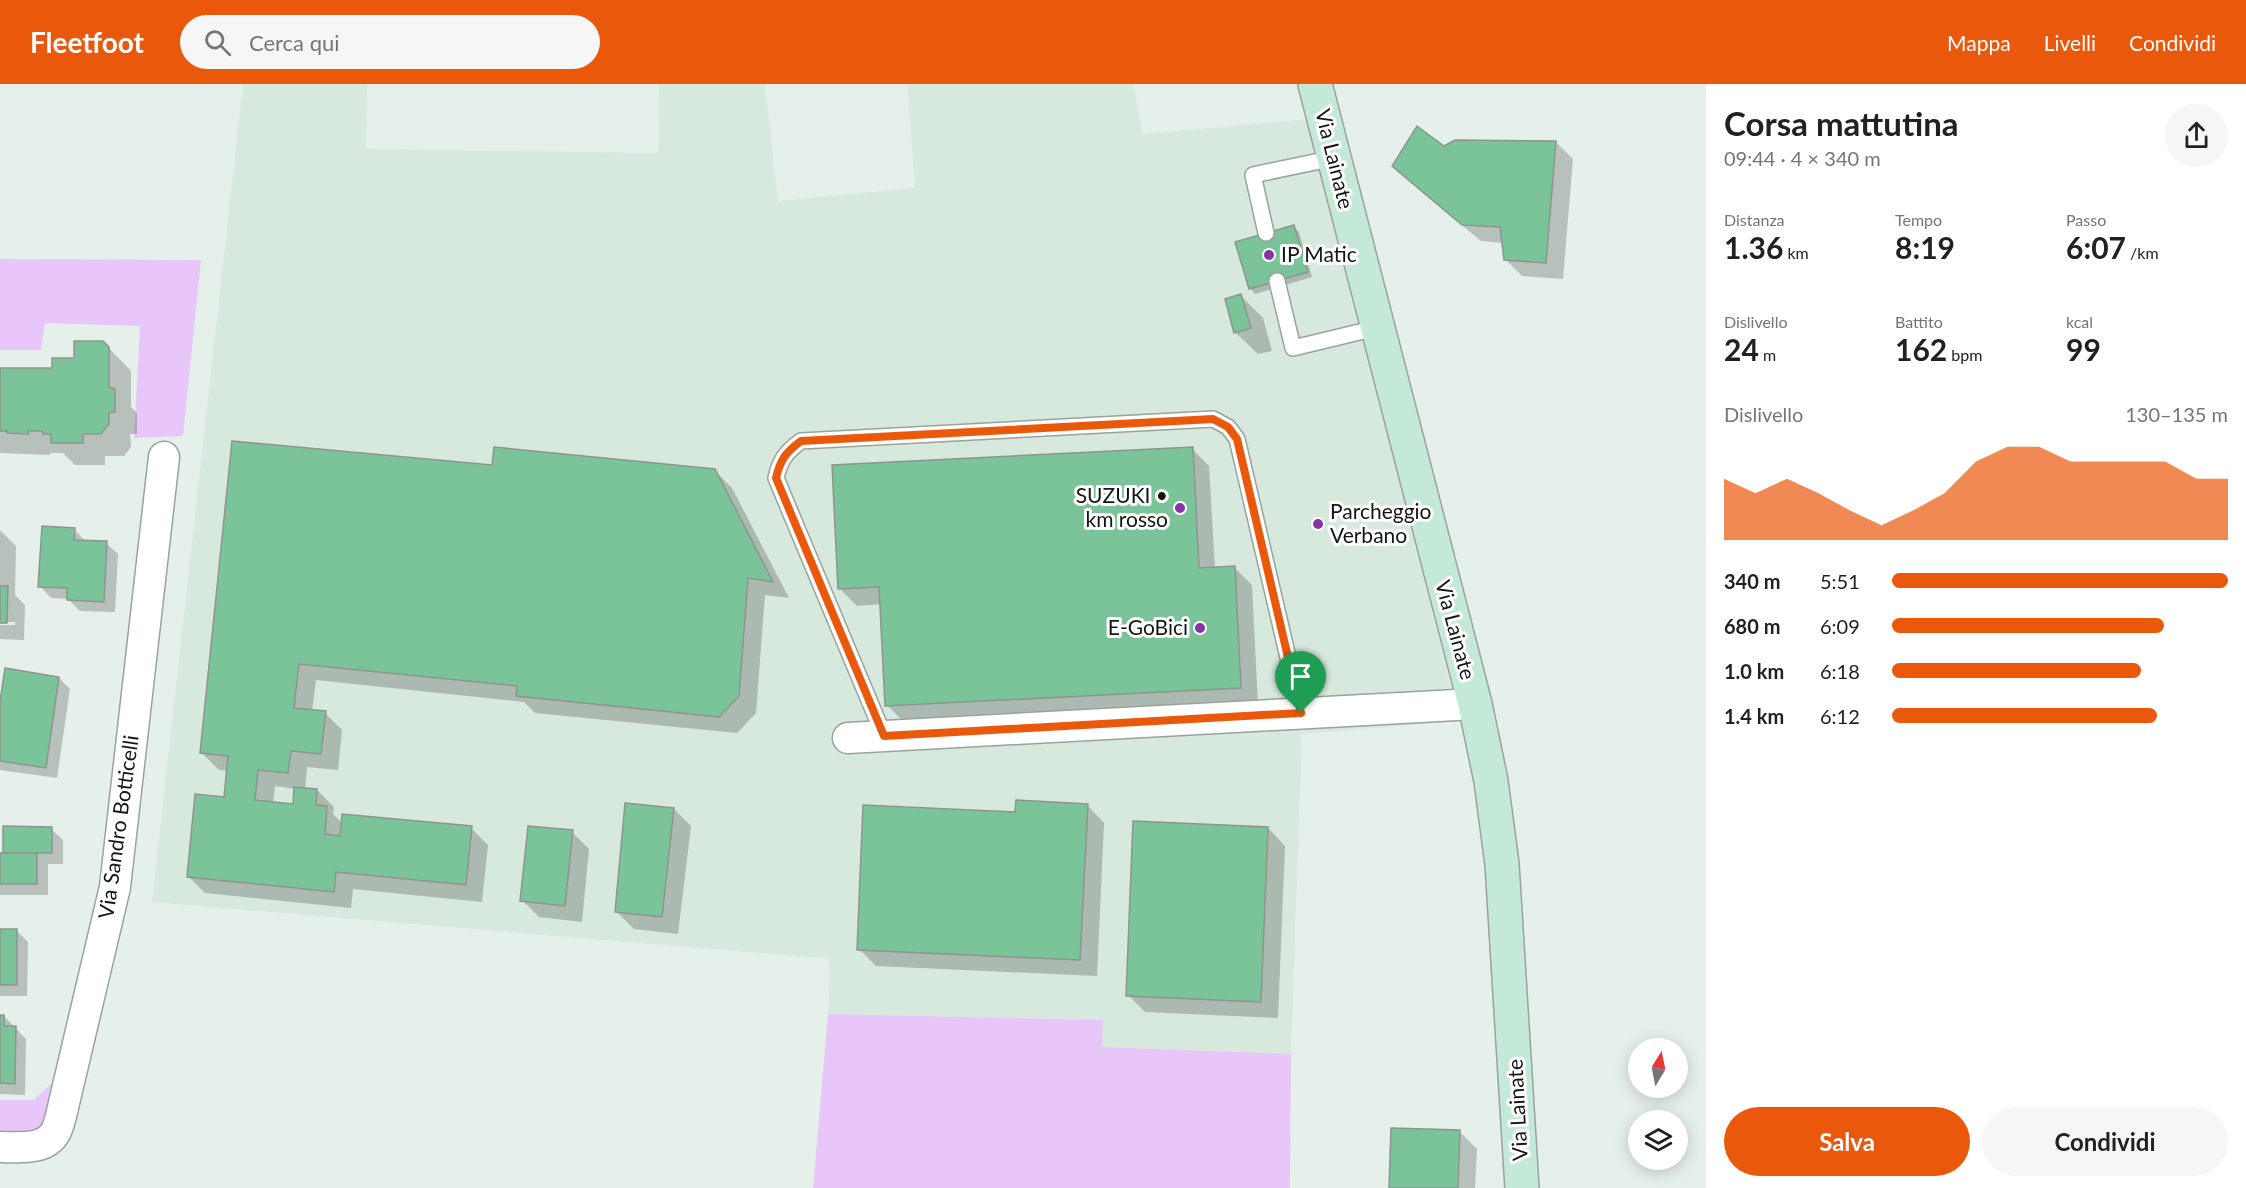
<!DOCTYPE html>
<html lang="it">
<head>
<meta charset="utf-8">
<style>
  :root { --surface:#fff; --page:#f6f6f6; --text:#202124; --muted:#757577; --accent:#ea580c }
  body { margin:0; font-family:Lato,sans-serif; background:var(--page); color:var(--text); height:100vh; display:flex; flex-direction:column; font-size:22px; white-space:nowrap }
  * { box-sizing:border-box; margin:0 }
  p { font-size:20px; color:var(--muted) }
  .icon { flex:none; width:33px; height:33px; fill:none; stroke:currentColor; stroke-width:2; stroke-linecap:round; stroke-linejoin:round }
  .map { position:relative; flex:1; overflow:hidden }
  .drawer { display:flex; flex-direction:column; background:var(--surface); width:540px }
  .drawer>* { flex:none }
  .needle { width:39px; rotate:10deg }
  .buttons { position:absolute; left:1628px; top:954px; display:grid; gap:12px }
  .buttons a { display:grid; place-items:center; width:60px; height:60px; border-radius:50%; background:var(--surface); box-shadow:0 3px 15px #0003; font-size:30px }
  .pin { position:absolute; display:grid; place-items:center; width:51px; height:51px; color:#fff; margin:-62px -26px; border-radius:50% 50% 50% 0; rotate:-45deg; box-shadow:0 0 6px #0007 }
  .pin .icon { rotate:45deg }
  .round { display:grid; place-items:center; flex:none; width:63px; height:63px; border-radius:32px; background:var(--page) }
  .head { display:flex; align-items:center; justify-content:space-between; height:102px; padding:0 18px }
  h1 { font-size:33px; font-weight:700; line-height:45px }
  .figures { display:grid; grid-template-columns:repeat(3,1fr); gap:9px; height:102px; padding:6px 18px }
  .figures div { display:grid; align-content:center }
  .figures b { font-size:30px; font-weight:700 }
  .figures small { font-size:16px; font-weight:400 }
  .figures p { font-size:16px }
  .chart { height:168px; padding:12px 18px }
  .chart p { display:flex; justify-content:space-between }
  .chart svg { width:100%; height:108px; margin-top:6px; fill:var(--accent); opacity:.7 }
  .cta { display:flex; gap:12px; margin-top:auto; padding:12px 18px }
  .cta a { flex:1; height:69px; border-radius:36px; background:var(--accent); color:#fff; font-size:24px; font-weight:700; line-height:69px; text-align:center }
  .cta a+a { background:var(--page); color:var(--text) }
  ul { padding:0 18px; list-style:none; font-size:20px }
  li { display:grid; grid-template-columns:96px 72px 1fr; align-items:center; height:45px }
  li i { height:15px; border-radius:8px; background:var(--accent) }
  header { display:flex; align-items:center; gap:36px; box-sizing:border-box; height:84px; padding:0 30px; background:var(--accent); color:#fff }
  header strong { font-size:28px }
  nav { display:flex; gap:33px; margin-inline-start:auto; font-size:21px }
  .search { width:420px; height:54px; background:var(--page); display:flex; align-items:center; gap:15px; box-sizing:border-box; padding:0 21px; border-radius:33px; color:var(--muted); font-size:22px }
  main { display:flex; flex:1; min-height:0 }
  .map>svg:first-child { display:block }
  .built { fill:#d7e8dd }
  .green { fill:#e9c6f9 }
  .shadow { fill:#0003; fill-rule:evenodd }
  .building { fill:#7bc49a; stroke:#8d9590; stroke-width:1.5 }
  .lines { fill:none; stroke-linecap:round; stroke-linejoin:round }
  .lane-casing { stroke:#9aa29d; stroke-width:18 }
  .street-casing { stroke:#9aa29d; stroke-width:33 }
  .secondary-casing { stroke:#9aa29d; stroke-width:36 }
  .lane { stroke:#fff; stroke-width:15 }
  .street { stroke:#fff; stroke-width:30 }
  .secondary { stroke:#c4e9d7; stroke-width:33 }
  .route-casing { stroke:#fff; stroke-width:12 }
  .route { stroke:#ea580c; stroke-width:8 }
  .poi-dot { fill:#8534a4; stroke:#fff; stroke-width:2 }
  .labels { text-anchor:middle; stroke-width:6; stroke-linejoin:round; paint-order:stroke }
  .street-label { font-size:21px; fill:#131614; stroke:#fff }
  .poi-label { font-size:21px; fill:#131614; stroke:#fff; text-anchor:start }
</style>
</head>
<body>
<header>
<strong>Fleetfoot</strong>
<div class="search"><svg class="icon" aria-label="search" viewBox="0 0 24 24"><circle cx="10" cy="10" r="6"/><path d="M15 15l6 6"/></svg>Cerca qui</div>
<nav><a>Mappa</a><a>Livelli</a><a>Condividi</a></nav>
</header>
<main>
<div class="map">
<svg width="1706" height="1104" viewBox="0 0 1706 1104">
  <rect width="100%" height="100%" fill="#e6f0ea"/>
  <path class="built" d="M243 0H367L366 65 658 69 659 0H765L778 117 915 104 907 0H1133L1143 50 1311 35 1459 637 1302 650 1291 970 1102 963V936L828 930 830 875 152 818Z"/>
  <g class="green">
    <path d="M0 175 201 176 183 352 134 354 140 242 45 239 41 266H0Z"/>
    <path d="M828 930 1103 936 1102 963 1291 970 1290 1104H813Z"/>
    <path d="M55 996 50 1033 39 1048 0 1053V1016H34Z"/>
  </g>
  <g class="shadow">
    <path d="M1556 58 1573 75 1563 195 1522 192 1505 175 1503 159 1481 157 1411 99 1394 82 1444 64Z"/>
    <path d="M1294 143 1299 148 1312 193 1255 210 1250 204Z"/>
    <path d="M1241 212 1263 234 1272 267 1258 270 1235 248Z"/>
    <path d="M103 258 131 287V323L137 329V350H130L131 363 124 372H105V381H75L63 369H50V371L0 369V286L53 285 75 275Z"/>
    <path d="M1192 365 1209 382 1215 485 1235 484 1252 501 1258 621 904 638 887 621 882 520 857 522 840 505Z"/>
    <path d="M493 383 714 386 732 404 789 514 765 511 756 629 737 649 535 629 524 618 316 596 312 627 325 629 342 646 338 686 307 683 305 705 317 706 334 723 333 730 343 740 471 744 488 761 482 818 353 805 351 824 205 809 188 792 225 715 228 687 219 686 202 669ZM275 702 296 705 294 721 273 719Z"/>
    <path d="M74 445 85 457 106 459 118 470 115 528 80 527 68 515 51 514 40 502Z"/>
    <path d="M0 446 16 462 15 511 25 521 24 556 0 555V541H15V538H0Z"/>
    <path d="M59 594 70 605 57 694 0 686V618Z"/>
    <path d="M1087 721 1104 739 1097 892 876 882 859 865 1017 730Z"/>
    <path d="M674 725 691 742 678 850 634 845 617 828Z"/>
    <path d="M1268 744 1285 762 1278 934 1145 928 1128 911Z"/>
    <path d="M51 745 63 756V780H48V811H0V771Z"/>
    <path d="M572 748 589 765 582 838 539 833 522 816Z"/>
    <path d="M0 846H16L28 858 27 912H0Z"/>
    <path d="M0 932H4L26 955 25 1011 0 1010Z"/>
    <path d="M1460 1048 1477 1065 1475 1104H1390Z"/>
  </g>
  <g class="building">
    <path d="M1417 42 1444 62 1455 56 1556 57 1546 179 1504 176 1500 143 1462 141 1392 82Z"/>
    <path d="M1294 141 1308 188 1249 205 1235 158Z"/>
    <path d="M1241 210 1251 244 1234 249 1225 215Z"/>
    <path d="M74 257H103L109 263V303L115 305V328L109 329V340L101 350H83V359H51V350H43L42 347H28L29 350 7 349V347H0V284H52V274H74Z"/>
    <path d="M232 357 492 381 494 363 715 385 773 498 748 494 739 612 719 633 516 612 517 602 299 580 294 624 326 627 321 670 291 667 288 689 258 686 255 716 293 720 294 703 317 705 316 721 327 722 325 750 340 752 342 730 472 742 466 801 336 788 334 808 187 793 195 710 224 713 228 672 200 669Z"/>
    <path d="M1193 363 1199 484 1235 482 1241 604 885 622 879 503 838 505 832 381Z"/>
    <path d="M42 442 75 444 74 456 107 457 104 518 67 516V504L38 503Z"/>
    <path d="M0 502H8L7 539H0Z"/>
    <path d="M5 584 59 593 46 684 0 677V617Z"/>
    <path d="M1016 716 1088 720 1080 876 857 866 863 721 1015 728Z"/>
    <path d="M625 719 674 724 662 833 615 828Z"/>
    <path d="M1133 737 1268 743 1261 918 1126 912Z"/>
    <path d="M3 742 52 743V769H3Z"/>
    <path d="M528 742 573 746 565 822 520 817Z"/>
    <rect x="0" y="769" width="37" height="31"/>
    <rect x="0" y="845" width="17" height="56"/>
    <path d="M0 931H4V942H16L15 1000 0 999Z"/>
    <path d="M1391 1044 1460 1046 1458 1104H1389Z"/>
  </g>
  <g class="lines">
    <g class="lane-casing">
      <g id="lane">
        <path d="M1266 149 1253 91 1334 74"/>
        <path d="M1277 197 1293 264 1376 244"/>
        <path d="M884 652 776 394C780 376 786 368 801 357L1213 335 1228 343 1237 355 1301 629"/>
      </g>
    </g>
    <g class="street-casing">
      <g id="street">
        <path d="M848 654 1475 620"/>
        <path d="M0 1063C19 1063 46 1067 56 1047 60 1039 62 1028 64 1019L115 803 164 373"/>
      </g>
    </g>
    <g class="secondary-casing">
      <path id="secondary" d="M1315 0 1475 620 1491 697 1502 780 1522 1104"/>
    </g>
    <use href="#lane" class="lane"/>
    <use href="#street" class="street"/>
    <use href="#secondary" class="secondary"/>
  </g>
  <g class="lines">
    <g class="route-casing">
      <path id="route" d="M1213 335 1228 343 1237 355 1301 629 884 652 776 394C780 376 786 368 801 357Z"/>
    </g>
    <use href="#route" class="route"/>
  </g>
  <g class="poi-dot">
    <circle cx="1269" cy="171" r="6"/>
    <circle cx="1180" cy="424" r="6"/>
    <circle cx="1318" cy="440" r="6"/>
    <circle cx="1200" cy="544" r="6"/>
  </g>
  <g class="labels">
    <g class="street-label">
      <text transform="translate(1334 75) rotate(76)" y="7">Via Lainate</text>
      <text transform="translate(1455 546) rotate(75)" y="7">Via Lainate</text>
      <text transform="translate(119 743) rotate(-82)" y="7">Via Sandro Botticelli</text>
      <text transform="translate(1518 1026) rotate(-93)" y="7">Via Lainate</text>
    </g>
    <g class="poi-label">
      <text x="1281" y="178">IP Matic</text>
      <text x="1168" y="419" text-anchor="end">SUZUKI •<tspan x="1168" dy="24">km rosso</tspan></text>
      <text x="1330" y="435">Parcheggio<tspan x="1330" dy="24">Verbano</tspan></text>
      <text x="1188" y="551" text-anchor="end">E-GoBici</text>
    </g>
  </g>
</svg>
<div class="buttons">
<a><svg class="needle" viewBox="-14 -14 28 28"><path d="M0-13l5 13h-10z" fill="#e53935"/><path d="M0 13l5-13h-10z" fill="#757577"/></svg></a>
<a><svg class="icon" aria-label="layers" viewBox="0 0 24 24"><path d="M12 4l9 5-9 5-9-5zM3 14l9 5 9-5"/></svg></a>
</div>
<div class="pin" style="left:1301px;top:629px;background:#1e9e55"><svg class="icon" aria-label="arrive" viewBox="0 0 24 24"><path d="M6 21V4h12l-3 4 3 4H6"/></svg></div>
</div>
<section class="drawer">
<div class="head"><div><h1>Corsa mattutina</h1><p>09:44 · 4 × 340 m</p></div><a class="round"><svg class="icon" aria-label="share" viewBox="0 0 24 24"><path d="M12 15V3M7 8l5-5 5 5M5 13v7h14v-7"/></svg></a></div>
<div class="figures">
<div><p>Distanza</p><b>1.36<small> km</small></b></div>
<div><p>Tempo</p><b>8:19</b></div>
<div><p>Passo</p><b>6:07<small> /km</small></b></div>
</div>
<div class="figures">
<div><p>Dislivello</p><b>24<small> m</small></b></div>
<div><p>Battito</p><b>162<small> bpm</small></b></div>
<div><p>kcal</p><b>99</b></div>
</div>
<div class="chart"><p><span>Dislivello</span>130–135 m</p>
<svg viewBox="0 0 160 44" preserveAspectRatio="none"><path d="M0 44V19L10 25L20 19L30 25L40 32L50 38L60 32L70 25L80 12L90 6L100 6L110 12L120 12L130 12L140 12L150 19L160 19V44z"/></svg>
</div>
<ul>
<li><b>340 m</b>5:51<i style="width:100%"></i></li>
<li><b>680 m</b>6:09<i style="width:81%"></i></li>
<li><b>1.0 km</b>6:18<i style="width:74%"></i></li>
<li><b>1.4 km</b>6:12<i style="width:79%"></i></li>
</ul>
<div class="cta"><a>Salva</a><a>Condividi</a></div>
</section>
</main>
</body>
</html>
